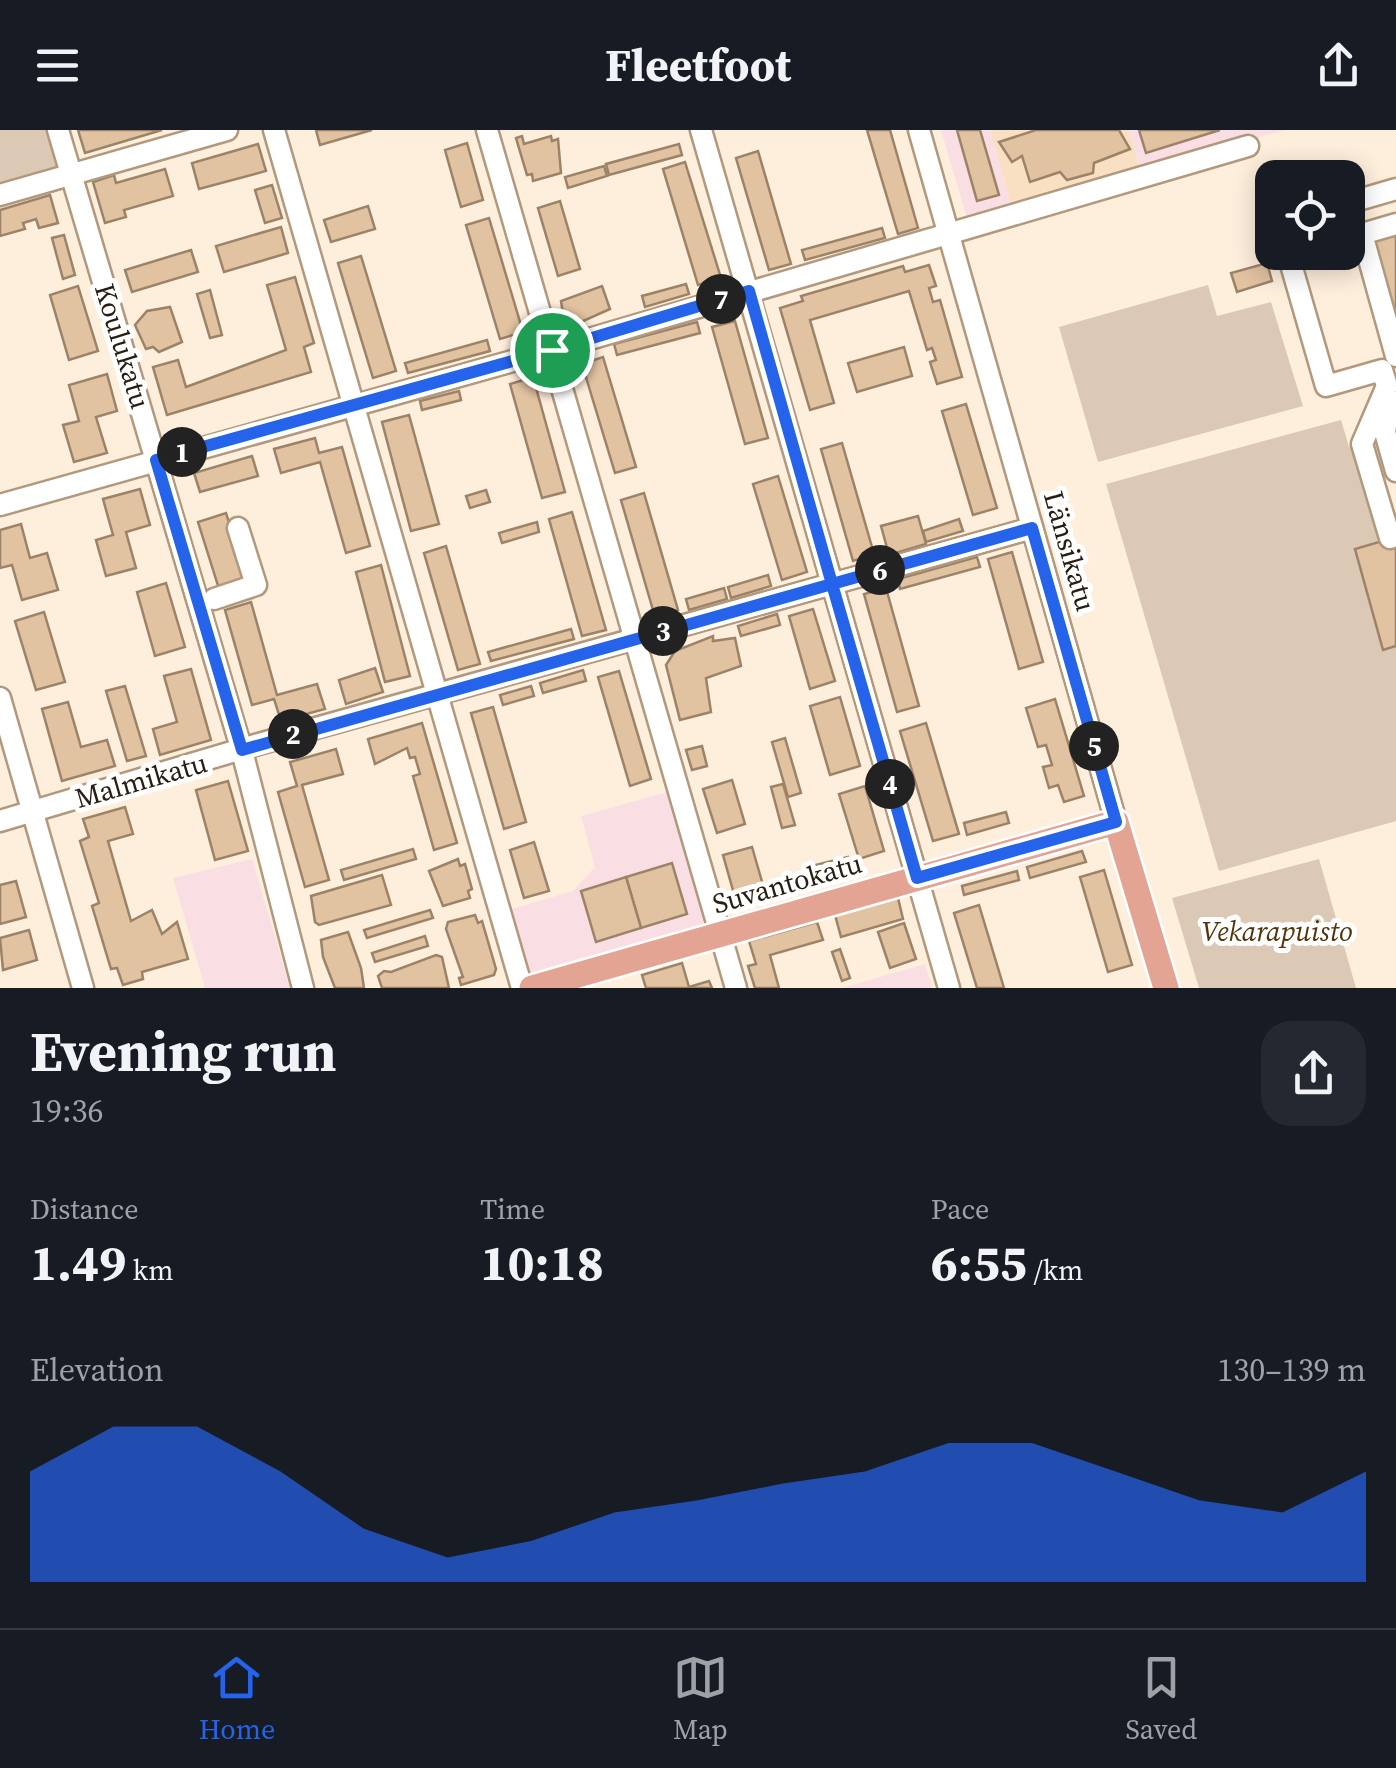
<!DOCTYPE html>
<html lang="en">
<head>
<meta charset="utf-8">
<style>
  :root { --surface:#171b24; --page:#242831; --text:#f1f3f6; --muted:#9ea1a6; --line:#363941; --accent:#2563eb }
  body { margin:0; font-family:"Source Serif 4",serif; background:var(--page); color:var(--text); height:100vh; display:flex; flex-direction:column; font-size:38px; white-space:nowrap }
  * { box-sizing:border-box; margin:0 }
  p { font-size:32px; color:var(--muted) }
  .icon { flex:none; width:55px; height:55px; fill:none; stroke:currentColor; stroke-width:2; stroke-linecap:round; stroke-linejoin:round }
  .map { position:relative; height:858px; overflow:hidden }
  .drawer { display:flex; flex-direction:column; background:var(--surface); flex:1 }
  .drawer>* { flex:none }
  .controls { position:absolute; left:1255px; top:30px; display:grid; gap:20px }
  .controls a { display:grid; place-items:center; width:110px; height:110px; border-radius:20px; background:var(--surface); box-shadow:0 5px 25px #0003; font-size:50px }
  .pin { position:absolute; display:grid; place-items:center; width:85px; height:85px; color:#fff; margin:-42px; border:5px solid #fff; border-radius:50%; box-shadow:0 2px 10px #0007 }
  .km { position:absolute; width:50px; height:50px; margin:-25px; border-radius:50%; background:#222; color:#fff; font-size:28px; line-height:50px; text-align:center }
  .round { display:grid; place-items:center; flex:none; width:105px; height:105px; border-radius:30px; background:var(--page) }
  .headline { display:flex; align-items:center; justify-content:space-between; height:170px; padding:0 30px }
  h1 { font-size:55px; font-weight:700; line-height:75px }
  .figures { display:grid; grid-template-columns:repeat(3,1fr); gap:15px; height:170px; padding:10px 30px }
  .figures div { display:grid; align-content:center }
  .figures b { font-size:50px; font-weight:700 }
  .figures small { font-size:28px; font-weight:400 }
  .figures p { font-size:28px }
  .chart { height:280px; padding:20px 30px }
  .chart p { display:flex; justify-content:space-between }
  .chart svg { width:100%; height:180px; margin-top:10px; fill:var(--accent); opacity:.7 }
  header { display:flex; justify-content:space-between; align-items:center; height:130px; padding:0 30px; background:var(--surface); font-size:45px; font-weight:700 }
  .tabs { display:flex; justify-content:space-around; align-items:center; height:140px; border-top:2px solid var(--line); background:var(--surface); font-size:28px; color:var(--muted) }
  .tabs a { display:grid; justify-items:center; gap:5px }
  .tabs .on { color:var(--accent) }
  .map>svg:first-child { display:block }
  .commercial { fill:#f9dfe4 }
  .built { fill:#fae0c3 }
  .green { fill:#dbc9b5 }
  .building { fill:#e1c2a1; stroke:#9c8367; stroke-width:2.5 }
  .lines { fill:none; stroke-linecap:round; stroke-linejoin:round }
  .minor-casing { stroke:#b2987c; stroke-width:25 }
  .major-casing { stroke:#fff; stroke-width:30 }
  .minor { stroke:#fff; stroke-width:20 }
  .major { stroke:#e4a493; stroke-width:25 }
  .route-casing { stroke:#fff; stroke-width:20 }
  .route { stroke:#2563eb; stroke-width:12 }
  .labels { text-anchor:middle; stroke-width:10; stroke-linejoin:round; paint-order:stroke }
  .street-label { font-size:28px; fill:#271d12; stroke:#fff }
  .park-label { font-size:28px; font-style:italic; fill:#52340a; stroke:#fff }
</style>
</head>
<body>
<header><svg class="icon" aria-label="menu" viewBox="0 0 24 24"><path d="M4 6h16M4 12h16M4 18h16"/></svg>Fleetfoot<svg class="icon" aria-label="share" viewBox="0 0 24 24"><path d="M12 15V3M7 8l5-5 5 5M5 13v7h14v-7"/></svg></header>
<div class="map">
<svg width="1396" height="858" viewBox="0 0 1396 858">
  <rect width="100%" height="100%" fill="#feeedc"/>
  <g class="commercial">
    <path d="M941 0H990L1012 77 968 92Z"/>
    <path d="M1129 0H1285L1140 40Z"/>
    <path d="M678 659 719 802 524 857 502 782 573 761 595 737 581 686Z"/>
    <path d="M252 729 290 858H205L173 748Z"/>
    <path d="M925 834 932 858H842Z"/>
  </g>
  <path class="built" d="M990 0H1129L1140 40 1012 77Z"/>
  <g class="green">
    <path d="M0 0H52L64 41 0 59Z"/>
    <path d="M1208 155 1217 186 1271 172 1303 276 1098 332 1059 197Z"/>
    <path d="M1341 290 1349 317 1362 314 1396 407V691L1219 741 1106 354Z"/>
    <path d="M1319 729 1356 858H1199L1172 768Z"/>
  </g>
  <g class="building">
    <path d="M78 0H162L85 23Z"/>
    <path d="M316 0H372L320 15Z"/>
    <path d="M867 0H890L918 98 898 104Z"/>
    <path d="M957 0H980L999 65 977 71Z"/>
    <path d="M1036 0H1119L1130 19 1094 33 1093 43 1067 50 1060 42 1030 52 1022 26 1012 32 999 12Z"/>
    <path d="M1139 0H1220L1146 23Z"/>
    <path d="M522 6 524 14 551 6 552 11 558 9 561 43 533 51 532 44 527 45 516 8Z"/>
    <path d="M467 13 483 70 461 77 445 20Z"/>
    <path d="M258 14 266 41 199 59 192 33Z"/>
    <path d="M679 14 682 25 609 45 606 34Z"/>
    <path d="M758 21 791 134 769 140 736 28Z"/>
    <path d="M685 32 721 148 698 155 663 39Z"/>
    <path d="M604 36 607 46 568 58 565 47Z"/>
    <path d="M165 39 173 66 124 80 126 87 105 93 93 52 114 45 116 53Z"/>
    <path d="M272 55 282 88 265 93 255 60Z"/>
    <path d="M50 65 58 93 39 98 36 89 23 93 25 99 0 106V80Z"/>
    <path d="M560 71 580 139 558 146 538 78Z"/>
    <path d="M368 76 375 99 331 112 324 90Z"/>
    <path d="M489 88 523 202 500 209 466 95Z"/>
    <path d="M281 97 288 123 224 142 216 116Z"/>
    <path d="M882 98 885 108 805 130 802 120Z"/>
    <path d="M1396 99V197L1371 107Z"/>
    <path d="M64 105 75 145 63 149 52 108Z"/>
    <path d="M191 120 198 142 132 162 125 140Z"/>
    <path d="M361 126 396 241 373 248 338 133Z"/>
    <path d="M1267 133 1272 151 1237 162 1231 143Z"/>
    <path d="M929 135 936 156 929 158 933 172 940 170 962 247 937 254 930 232 936 230 932 218 927 220 909 161 810 190 834 273 810 280 780 178 803 171 801 166 903 136 905 142Z"/>
    <path d="M295 147 314 213 304 217 311 242 167 285 153 237 178 230 186 257 286 220 267 155Z"/>
    <path d="M686 154 689 164 645 177 642 166Z"/>
    <path d="M78 156 98 221 69 230 50 165Z"/>
    <path d="M602 156 610 179 572 196 564 191 561 171Z"/>
    <path d="M210 160 222 205 210 208 197 164Z"/>
    <path d="M170 177 182 212 159 222 153 217 146 219 135 195 147 181Z"/>
    <path d="M735 191 768 308 745 314 712 197Z"/>
    <path d="M697 192 700 203 617 225 614 214Z"/>
    <path d="M487 210 490 221 408 243 405 233Z"/>
    <path d="M904 217 912 246 857 262 848 233Z"/>
    <path d="M603 227 636 337 615 343 582 234Z"/>
    <path d="M107 244 117 281 96 287 107 323 74 332 63 295 79 291 69 255Z"/>
    <path d="M533 247 565 362 542 368 510 254Z"/>
    <path d="M459 261 461 270 422 280 420 271Z"/>
    <path d="M966 274 997 378 973 385 942 281Z"/>
    <path d="M409 285 439 394 411 401 382 292Z"/>
    <path d="M315 308 319 323 342 317 370 416 346 423 320 332 281 343 274 319Z"/>
    <path d="M842 313 874 424 853 431 821 319Z"/>
    <path d="M252 326 258 346 200 362 194 343Z"/>
    <path d="M778 346 807 442 782 450 753 354Z"/>
    <path d="M140 359 150 395 126 402 136 438 106 446 96 410 113 405 103 369Z"/>
    <path d="M486 360 490 372 470 378 466 366Z"/>
    <path d="M644 363 678 480 655 487 621 370Z"/>
    <path d="M572 382 606 500 582 506 549 389Z"/>
    <path d="M226 383 248 453 220 462 198 392Z"/>
    <path d="M918 386 926 414 889 425 881 396Z"/>
    <path d="M959 389 963 401 926 412 923 401Z"/>
    <path d="M537 392 539 402 502 413 499 403Z"/>
    <path d="M21 394 30 428 47 423 58 460 22 470 12 435 0 438V400Z"/>
    <path d="M1396 407V516L1383 520 1355 419Z"/>
    <path d="M446 416 480 534 458 540 424 423Z"/>
    <path d="M1012 422 1043 532 1019 539 988 429Z"/>
    <path d="M977 427 980 437 900 459 898 449Z"/>
    <path d="M381 435 410 546 385 552 356 442Z"/>
    <path d="M768 445 771 456 731 468 728 457Z"/>
    <path d="M166 453 185 517 155 526 137 462Z"/>
    <path d="M724 458 727 469 689 480 686 469Z"/>
    <path d="M886 458 919 576 897 582 864 464Z"/>
    <path d="M251 472 277 565 317 554 325 579 281 591 274 569 252 575 225 480Z"/>
    <path d="M813 479 835 551 810 559 789 486Z"/>
    <path d="M44 482 65 552 36 560 15 491Z"/>
    <path d="M777 484 780 495 741 506 738 496Z"/>
    <path d="M571 499 574 509 491 531 488 522Z"/>
    <path d="M713 506V511L735 508 741 536 706 548 711 582 680 590 666 535 675 521Z"/>
    <path d="M375 538 383 562 346 574 339 550Z"/>
    <path d="M191 539 211 610 160 625 153 599 177 592 164 546Z"/>
    <path d="M583 540 586 551 543 563 540 553Z"/>
    <path d="M619 541 651 649 630 656 598 547Z"/>
    <path d="M125 556 146 626 127 631 106 561Z"/>
    <path d="M531 556 534 566 503 575 500 565Z"/>
    <path d="M840 567 860 636 830 645 810 576Z"/>
    <path d="M1055 569 1084 666 1064 672 1058 655 1049 658 1043 637 1052 635 1046 615 1038 617 1026 578Z"/>
    <path d="M68 572 81 617 107 610 115 636 62 651 42 579Z"/>
    <path d="M493 577 526 692 504 699 471 583Z"/>
    <path d="M422 593 457 713 434 720 413 646 420 644 415 627 410 628 407 618 375 634 368 609Z"/>
    <path d="M926 593 959 704 933 711 900 601Z"/>
    <path d="M785 608 801 663 788 667 772 612Z"/>
    <path d="M702 616 707 636 692 640 686 620Z"/>
    <path d="M336 619 343 644 302 655 329 750 305 757 278 662 297 656 290 632Z"/>
    <path d="M732 650 745 694 717 703 703 659Z"/>
    <path d="M228 651 248 721 215 730 196 660Z"/>
    <path d="M783 654 795 695 782 698 771 657Z"/>
    <path d="M865 656 884 721 859 729 839 664Z"/>
    <path d="M125 677 133 704 108 711 131 791 152 780 162 804 177 792 188 829 142 842 143 849 123 855 117 838 111 839 92 776 99 773 80 711 89 707 83 689Z"/>
    <path d="M1006 682 1009 693 967 705 964 693Z"/>
    <path d="M534 712 549 761 524 768 510 720Z"/>
    <path d="M752 717 765 762 736 771 723 725Z"/>
    <path d="M413 719 416 729 344 750 341 740Z"/>
    <path d="M1082 721 1086 732 1030 748 1027 737Z"/>
    <path d="M848 727 851 738 811 748 808 737Z"/>
    <path d="M458 729 460 736 465 734 472 759 468 761 470 768 443 776 429 741Z"/>
    <path d="M672 733 687 784 641 798 626 747Z"/>
    <path d="M1104 740 1132 835 1108 842 1080 747Z"/>
    <path d="M1017 741 1019 750 964 765 962 756Z"/>
    <path d="M382 745 391 775 319 795 315 792 311 766Z"/>
    <path d="M626 747 641 798 596 812 581 761Z"/>
    <path d="M16 751 26 787 0 794V755Z"/>
    <path d="M898 768 903 789 841 807 835 785Z"/>
    <path d="M979 775 1004 858H977L954 783Z"/>
    <path d="M430 780 433 788 367 808 364 800Z"/>
    <path d="M475 785 478 793 482 791 496 839 494 845 461 855 459 848 463 847 446 799 448 792Z"/>
    <path d="M817 792 823 810 770 825 779 858H755L748 836 756 834 749 811Z"/>
    <path d="M904 793 916 829 890 838 878 802Z"/>
    <path d="M29 800 37 830 3 840 0 808Z"/>
    <path d="M348 802 361 838 364 858H335L323 827 321 810Z"/>
    <path d="M425 806 428 816 375 832 372 823Z"/>
    <path d="M840 819 850 848 842 851 832 822Z"/>
    <path d="M436 825 442 827 449 858H382L378 846 384 841 391 842Z"/>
    <path d="M682 833 689 857 709 851 712 858H646L642 845Z"/>
  </g>
  <g class="lines">
    <g class="minor-casing">
      <g id="minor">
        <path d="M58 0 242 621 303 858"/>
        <path d="M274 0 522 858"/>
        <path d="M487 0 736 858"/>
        <path d="M701 0 949 858"/>
        <path d="M919 0 1116 692"/>
        <path d="M0 65 227 0"/>
        <path d="M1348 73 1396 59"/>
        <path d="M1396 94 1362 104 1396 226"/>
        <path d="M1321 122 1290 131 1326 256 1382 240 1387 256 1362 314 1390 408 1396 406"/>
        <path d="M1390 270 1385 302 1396 341"/>
        <path d="M0 375 552 220 1248 16"/>
        <path d="M214 469 256 455 238 398"/>
        <path d="M0 568 83 858"/>
        <path d="M0 691 255 615 1032 398"/>
      </g>
    </g>
    <g class="major-casing">
      <path id="major" d="M532 858 1116 692 1166 858"/>
    </g>
    <use href="#minor" class="minor"/>
    <use href="#major" class="major"/>
  </g>
  <g class="lines">
    <g class="route-casing">
      <path id="route" d="M552 220 156 330 242 620 832 454 917 748 1116 692 1032 398 832 454 749 161 552 220"/>
    </g>
    <use href="#route" class="route"/>
  </g>
  <g class="labels">
    <g class="street-label">
      <text transform="translate(123 216) rotate(73)" y="10">Koulukatu</text>
      <text transform="translate(1070 421) rotate(74)" y="10">Länsikatu</text>
      <text transform="translate(141 650) rotate(-16)" y="10">Malmikatu</text>
      <text transform="translate(787 753) rotate(-16)" y="10">Suvantokatu</text>
    </g>
    <g class="park-label">
      <text x="1277" y="811">Vekarapuisto</text>
    </g>
  </g>
</svg>
<div class="controls">
<a><svg class="icon" aria-label="locate" viewBox="0 0 24 24"><circle cx="12" cy="12" r="6"/><path d="M12 2v4M12 18v4M2 12h4M18 12h4"/></svg></a>
</div>
<div class="pin" style="left:552px;top:220px;background:#1e9e55"><svg class="icon" aria-label="arrive" viewBox="0 0 24 24"><path d="M6 21V4h12l-3 4 3 4H6"/></svg></div>
<b class="km" style="left:182px;top:322px">1</b>
<b class="km" style="left:293px;top:604px">2</b>
<b class="km" style="left:663px;top:501px">3</b>
<b class="km" style="left:890px;top:654px">4</b>
<b class="km" style="left:1094px;top:616px">5</b>
<b class="km" style="left:880px;top:440px">6</b>
<b class="km" style="left:721px;top:169px">7</b>
</div>
<section class="drawer">
<div class="headline"><div><h1>Evening run</h1><p>19:36</p></div><a class="round"><svg class="icon" aria-label="share" viewBox="0 0 24 24"><path d="M12 15V3M7 8l5-5 5 5M5 13v7h14v-7"/></svg></a></div>
<div class="figures">
<div><p>Distance</p><b>1.49<small> km</small></b></div>
<div><p>Time</p><b>10:18</b></div>
<div><p>Pace</p><b>6:55<small> /km</small></b></div>
</div>
<div class="chart"><p><span>Elevation</span>130–139 m</p>
<svg viewBox="0 0 160 44" preserveAspectRatio="none"><path d="M0 44V17L10 6L20 6L30 17L40 31L50 38L60 34L70 27L80 24L90 20L100 17L110 10L120 10L130 17L140 24L150 27L160 17V44z"/></svg>
</div>
</section>
<nav class="tabs">
<a class="on"><svg class="icon" aria-label="home" viewBox="0 0 24 24"><path d="M3 11l9-7 9 7M6 9v11h12V9"/></svg>Home</a>
<a><svg class="icon" aria-label="map" viewBox="0 0 24 24"><path d="M3 6l6-2 6 2 6-2v14l-6 2-6-2-6 2zM9 4v14M15 6v14"/></svg>Map</a>
<a><svg class="icon" aria-label="saved" viewBox="0 0 24 24"><path d="M7 4h10v16l-5-4-5 4z"/></svg>Saved</a>
</nav>
</body>
</html>
